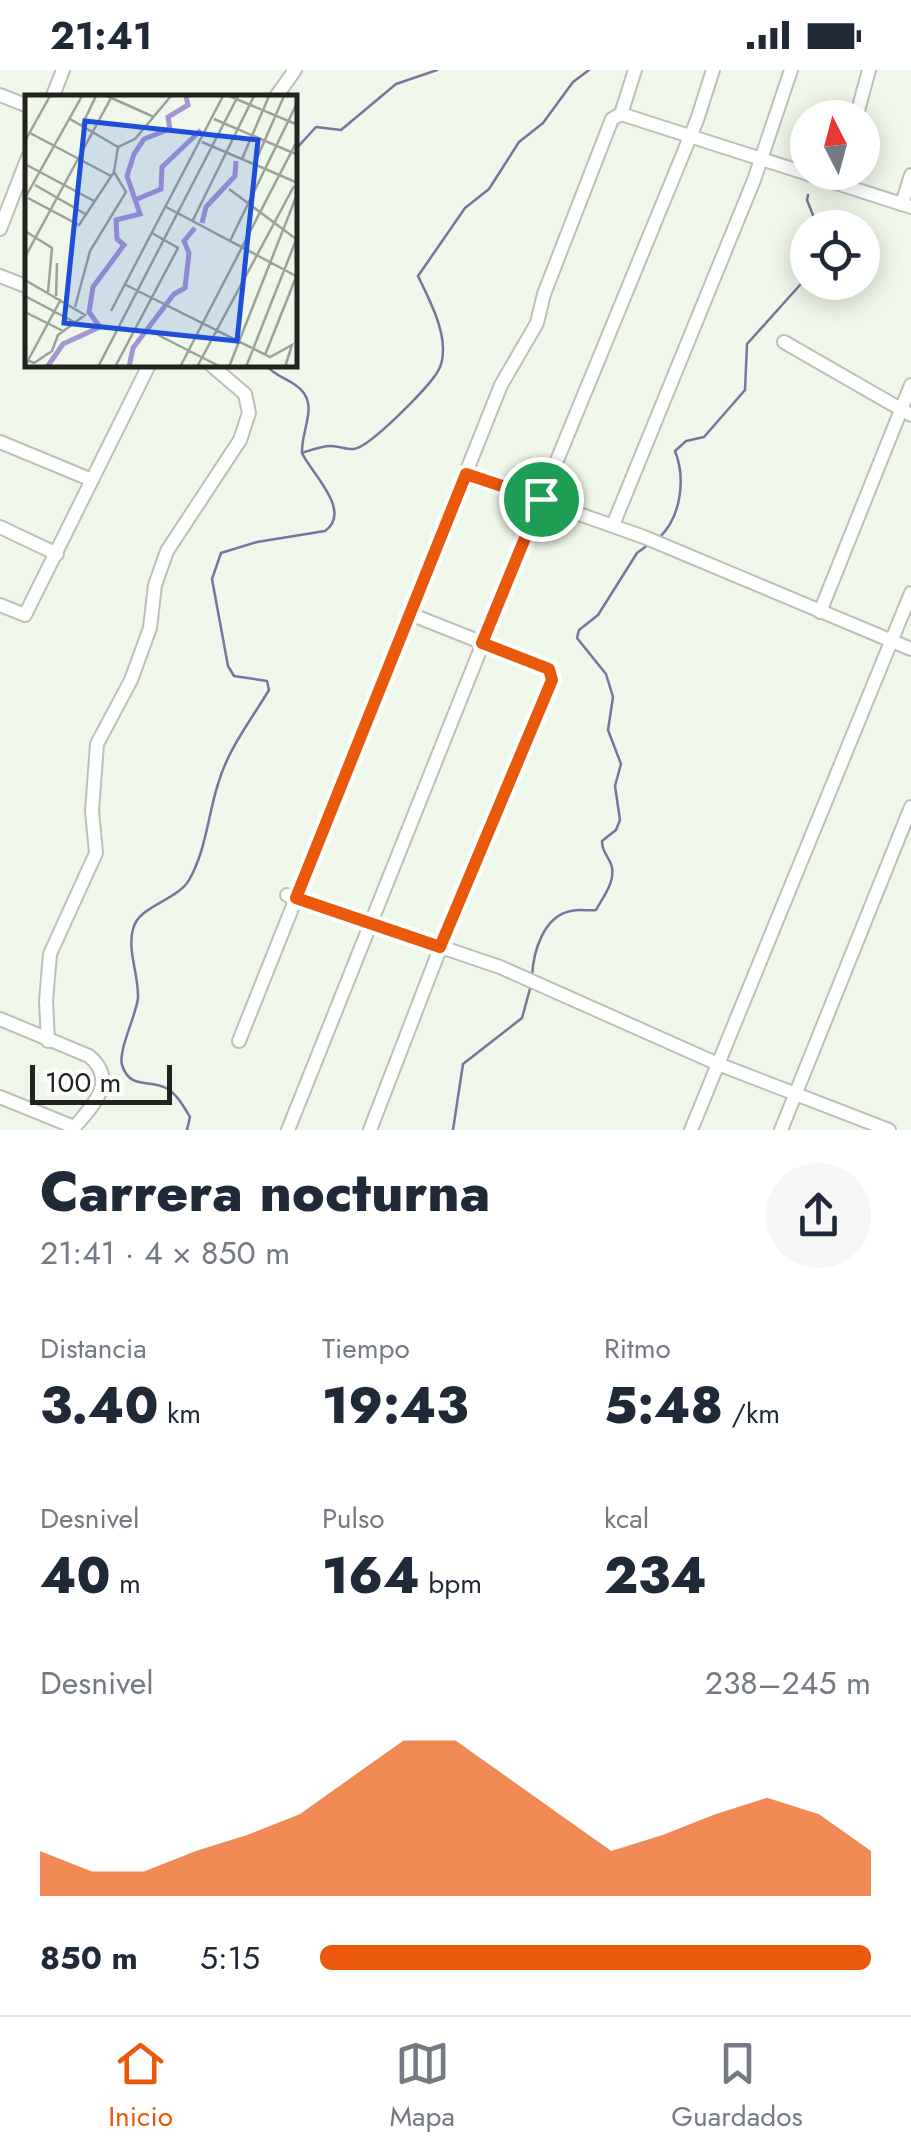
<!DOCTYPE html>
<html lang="es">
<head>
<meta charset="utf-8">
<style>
  :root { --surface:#fff; --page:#f6f6f7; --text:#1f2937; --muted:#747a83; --line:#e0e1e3; --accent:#ea580c }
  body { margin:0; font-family:Jost,sans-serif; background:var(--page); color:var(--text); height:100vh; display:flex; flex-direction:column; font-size:38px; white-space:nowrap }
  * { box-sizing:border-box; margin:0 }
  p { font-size:32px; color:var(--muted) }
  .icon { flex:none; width:55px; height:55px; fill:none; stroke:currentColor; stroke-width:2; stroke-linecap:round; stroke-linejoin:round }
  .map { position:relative; height:1060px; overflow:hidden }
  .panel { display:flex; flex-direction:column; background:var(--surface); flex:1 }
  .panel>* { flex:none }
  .needle { width:65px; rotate:354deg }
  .tools { position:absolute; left:790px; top:30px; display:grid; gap:20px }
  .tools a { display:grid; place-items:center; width:90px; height:90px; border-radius:50%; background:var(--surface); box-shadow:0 5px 25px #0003; font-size:50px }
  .scale { position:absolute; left:30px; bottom:25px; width:142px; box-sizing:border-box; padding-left:10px; border:5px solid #20231e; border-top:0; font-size:28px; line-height:35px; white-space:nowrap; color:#20231e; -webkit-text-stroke:8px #fff; paint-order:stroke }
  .pin { position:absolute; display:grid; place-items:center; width:85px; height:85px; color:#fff; margin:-42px; border:5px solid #fff; border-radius:50%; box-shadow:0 2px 10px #0007 }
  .round { display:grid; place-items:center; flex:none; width:105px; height:105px; border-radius:52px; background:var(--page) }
  .summary { display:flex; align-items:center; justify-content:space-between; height:170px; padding:0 40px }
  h1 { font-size:55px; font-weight:800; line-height:75px }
  .metrics { display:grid; grid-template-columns:repeat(3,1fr); gap:15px; height:170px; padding:10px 40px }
  .metrics div { display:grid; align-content:center }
  .metrics b { font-size:50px; font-weight:800 }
  .metrics small { font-size:28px; font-weight:400 }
  .metrics p { font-size:28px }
  .chart { height:280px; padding:20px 40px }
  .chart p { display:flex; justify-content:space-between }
  .chart svg { width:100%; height:180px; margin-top:10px; fill:var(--accent); opacity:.7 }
  ul { padding:0 40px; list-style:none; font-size:32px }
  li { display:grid; grid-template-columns:160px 120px 1fr; align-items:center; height:75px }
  li i { height:25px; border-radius:12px; background:var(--accent) }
  .status { display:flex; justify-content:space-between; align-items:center; height:70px; padding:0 50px; background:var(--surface); direction:ltr }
  .status svg { height:28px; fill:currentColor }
  .dock { display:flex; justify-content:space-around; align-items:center; height:140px; border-top:2px solid var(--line); background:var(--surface); font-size:28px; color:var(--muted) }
  .dock a { display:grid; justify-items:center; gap:5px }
  .dock .selected { color:var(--accent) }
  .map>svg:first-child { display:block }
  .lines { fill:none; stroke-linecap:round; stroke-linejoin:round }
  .stream { stroke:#7c739d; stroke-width:2.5 }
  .minor-casing { stroke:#bac2b5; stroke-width:16 }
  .minor { stroke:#fff; stroke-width:12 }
  .route-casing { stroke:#fff; stroke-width:20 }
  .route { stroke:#ea580c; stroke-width:12 }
  .inset-river { fill:none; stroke:#a495d3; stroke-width:5 }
  .inset-road { fill:none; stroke:#9ca298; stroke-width:2.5 }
  .view { fill:#1d4ed8; fill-opacity:0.15; stroke:#1d4ed8; stroke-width:5 }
  .inset-edge { fill:none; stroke:#20231e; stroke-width:5 }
</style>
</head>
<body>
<div class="status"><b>21:41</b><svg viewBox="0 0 49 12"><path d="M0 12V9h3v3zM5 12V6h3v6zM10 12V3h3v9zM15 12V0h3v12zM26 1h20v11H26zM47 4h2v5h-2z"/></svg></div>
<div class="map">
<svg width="911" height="1060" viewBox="0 0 911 1060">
  <rect width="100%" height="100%" fill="#eef7e9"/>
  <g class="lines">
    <g class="stream">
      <path d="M295 80 316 57 341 60 396 14 437 0"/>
      <path d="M808 125 807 130 818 158"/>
      <path d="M302 383C311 380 321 376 331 376 339 376 348 380 354 379 370 377 430 316 438 301 442 295 443 286 443 279 443 255 428 227 418 206L465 138 489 119 519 72 543 53 573 12 589 0"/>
      <path d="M659 468C681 447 686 409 675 381L686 371 704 367 745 320 747 274 808 206"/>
      <path d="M532 907C533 883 543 846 571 841 579 839 588 841 596 840 603 827 617 810 611 794 607 784 602 782 602 771L616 760 620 750 615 716 621 694 608 660 613 627 606 604 577 568 579 560 598 545 637 483 648 475"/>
      <path d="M187 1060 190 1047C184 1037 177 1024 166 1018 149 1009 130 1020 122 995 118 980 136 946 138 928 139 906 127 880 133 859 139 835 177 831 189 810 206 781 208 745 218 714 228 679 251 650 269 620L267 611 234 606 228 596 212 509 221 483 257 472 325 461C353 441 311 403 302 383 301 357 322 332 294 314 283 307 274 305 266 295"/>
      <path d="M453 1060 463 994 522 948 531 915"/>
    </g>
    <g class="minor-casing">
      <g id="minor">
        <path d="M0 25 28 36"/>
        <path d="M52 28 63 0"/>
        <path d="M275 28 295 0"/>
        <path d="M621 44 911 137"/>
        <path d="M856 48 869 0"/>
        <path d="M902 134 911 105"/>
        <path d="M0 159 28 87"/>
        <path d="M0 206 28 217"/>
        <path d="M784 272 911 345"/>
        <path d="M0 372 92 410"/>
        <path d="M466 404 644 467 911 579"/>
        <path d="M613 455 754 110 791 0"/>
        <path d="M0 457 57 484"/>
        <path d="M0 535 25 545 149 295"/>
        <path d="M820 542 911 315"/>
        <path d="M287 825 500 897 718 994 889 1060"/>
        <path d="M0 949 89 986C120 1012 90 1038 72 1060"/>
        <path d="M48 971 46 931 50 884 96 783 92 741 97 674 131 610 150 558 155 515 167 481 240 370 249 343 245 324 211 295"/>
        <path d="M239 971 501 315 537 253 544 224 612 49 621 44 635 0"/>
        <path d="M0 1027 74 1057"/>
        <path d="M288 1060 521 478 697 50 713 0"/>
        <path d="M370 1060 451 850 551 609 549 599 410 544"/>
        <path d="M691 1060 911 523"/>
        <path d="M781 1060 911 737"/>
      </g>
    </g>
    <use href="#minor" class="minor"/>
  </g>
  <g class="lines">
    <g class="route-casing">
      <path id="route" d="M466 404 541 429 482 573 549 599 552 610 440 877 296 828Z"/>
    </g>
    <use href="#route" class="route"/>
  </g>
  <g transform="translate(25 25)">
    <rect width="272" height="272" fill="#eef7e9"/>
    <path class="inset-river" d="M110 105 136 94 137 72 176 35M177 128 181 112 210 81 211 66M22 272 38 249 75 232 64 217 68 192 99 150 92 144 91 125 115 119 102 81 109 59 119 44 145 34 143 22 163 10 161 1M104 272 108 253 149 199 160 193 164 158 159 146 170 133"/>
    <path class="inset-road" d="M82 1 129 22M204 1 273 30M45 24 93 52M189 24 273 60M57 30 71 1M5 38 86 81M0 46 25 1M177 47 273 88M217 64 244 1M0 69 69 106M229 70 259 1M10 90 62 120M204 94 271 144M0 103 57 1M3 103 54 130 89 77M141 112 271 181M168 125 229 1M0 136 27 153 23 197M205 146 273 6M0 162 86 3M0 185 60 220 33 240 27 256 9 268 0 264M99 189 245 262 267 250 260 272M0 201 53 229M31 201 32 168M50 212 65 156 101 97 89 77 93 52 110 44 146 1M86 216 198 1M0 217 38 236M133 240 196 272M240 260 273 177M0 271 36 204M73 272 213 1M90 272 153 153 127 138M155 272 273 44M172 272 269 91M204 272 273 97M221 272 273 140"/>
    <path class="view" d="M60 26 233 45 212 246 39 228Z"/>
    <rect width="272" height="272" class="inset-edge"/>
  </g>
</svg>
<div class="tools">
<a><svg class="needle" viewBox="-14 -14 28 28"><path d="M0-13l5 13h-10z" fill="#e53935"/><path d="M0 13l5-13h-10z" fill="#747a83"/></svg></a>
<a><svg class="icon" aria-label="locate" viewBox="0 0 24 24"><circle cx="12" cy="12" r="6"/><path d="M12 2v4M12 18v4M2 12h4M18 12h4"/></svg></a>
</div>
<div class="scale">100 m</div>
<div class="pin" style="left:541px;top:429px;background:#1e9e55"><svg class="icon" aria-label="arrive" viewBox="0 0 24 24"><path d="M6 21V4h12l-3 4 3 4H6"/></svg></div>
</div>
<section class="panel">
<div class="summary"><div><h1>Carrera nocturna</h1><p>21:41 · 4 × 850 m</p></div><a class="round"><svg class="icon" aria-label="share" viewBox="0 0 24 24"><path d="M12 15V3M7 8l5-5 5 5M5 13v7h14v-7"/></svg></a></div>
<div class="metrics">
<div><p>Distancia</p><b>3.40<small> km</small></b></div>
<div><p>Tiempo</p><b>19:43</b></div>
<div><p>Ritmo</p><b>5:48<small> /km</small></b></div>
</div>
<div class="metrics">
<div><p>Desnivel</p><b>40<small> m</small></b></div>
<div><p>Pulso</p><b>164<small> bpm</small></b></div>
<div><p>kcal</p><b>234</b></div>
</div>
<div class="chart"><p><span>Desnivel</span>238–245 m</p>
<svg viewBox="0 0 160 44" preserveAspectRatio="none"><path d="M0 44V33L10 38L20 38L30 33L40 29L50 24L60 15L70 6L80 6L90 15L100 24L110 33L120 29L130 24L140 20L150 24L160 33V44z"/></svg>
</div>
<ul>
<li><b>850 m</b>5:15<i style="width:100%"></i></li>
</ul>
</section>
<nav class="dock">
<a class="selected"><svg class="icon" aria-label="home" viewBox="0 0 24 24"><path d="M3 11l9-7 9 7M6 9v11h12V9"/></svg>Inicio</a>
<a><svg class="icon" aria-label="map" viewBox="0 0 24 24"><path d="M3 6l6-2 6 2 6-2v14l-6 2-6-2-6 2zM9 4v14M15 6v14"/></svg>Mapa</a>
<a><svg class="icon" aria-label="saved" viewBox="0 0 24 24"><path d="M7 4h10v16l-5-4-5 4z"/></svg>Guardados</a>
</nav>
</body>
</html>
